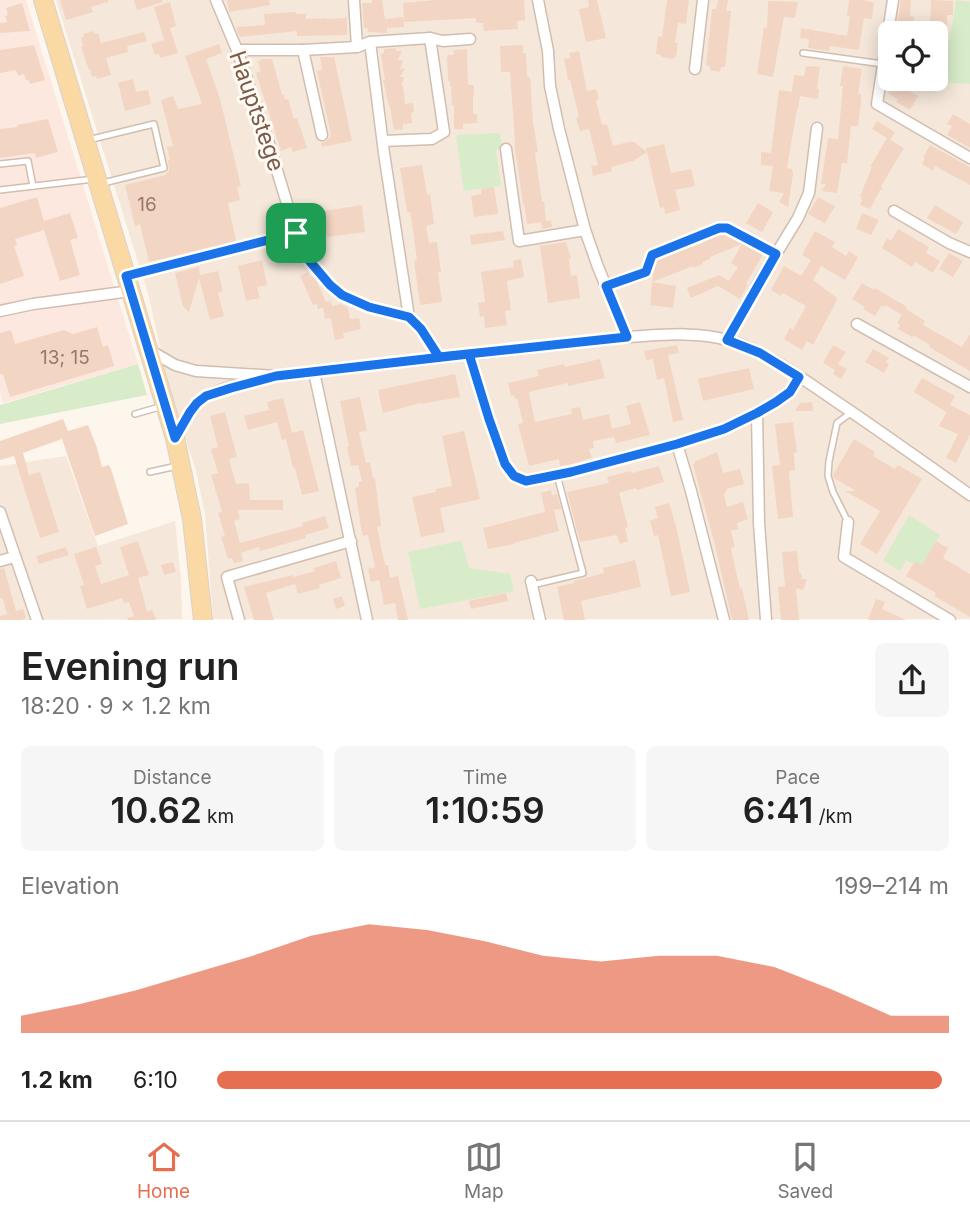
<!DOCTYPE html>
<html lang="en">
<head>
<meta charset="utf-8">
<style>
  :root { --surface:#fff; --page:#f6f6f6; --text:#222; --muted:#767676; --line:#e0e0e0; --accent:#e76f51 }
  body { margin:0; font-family:Inter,sans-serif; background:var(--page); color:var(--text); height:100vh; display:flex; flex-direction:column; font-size:26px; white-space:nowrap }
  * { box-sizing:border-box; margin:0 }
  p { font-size:23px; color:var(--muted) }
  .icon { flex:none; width:38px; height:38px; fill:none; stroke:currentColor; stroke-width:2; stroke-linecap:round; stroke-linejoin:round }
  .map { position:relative; height:620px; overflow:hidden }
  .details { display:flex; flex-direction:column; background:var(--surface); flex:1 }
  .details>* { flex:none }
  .tools { position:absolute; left:878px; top:21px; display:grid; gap:14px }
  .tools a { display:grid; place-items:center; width:70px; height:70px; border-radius:10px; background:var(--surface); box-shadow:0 4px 18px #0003; font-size:35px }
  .pin { position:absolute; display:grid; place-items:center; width:60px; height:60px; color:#fff; margin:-30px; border-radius:14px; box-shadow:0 4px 10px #0006 }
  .round { display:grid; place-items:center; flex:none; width:74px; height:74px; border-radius:10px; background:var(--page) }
  .headline { display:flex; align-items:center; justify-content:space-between; height:119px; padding:0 21px }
  h1 { font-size:38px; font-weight:600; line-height:52px }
  .metrics { display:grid; grid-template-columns:repeat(3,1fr); gap:10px; height:119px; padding:7px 21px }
  .metrics div { display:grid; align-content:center; border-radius:10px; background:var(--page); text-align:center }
  .metrics b { font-size:35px; font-weight:600 }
  .metrics small { font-size:19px; font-weight:400 }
  .metrics p { font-size:19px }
  .chart { height:196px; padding:14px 21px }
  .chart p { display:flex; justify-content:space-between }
  .chart svg { width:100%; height:126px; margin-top:7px; fill:var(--accent); opacity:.7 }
  ul { padding:0 21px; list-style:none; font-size:23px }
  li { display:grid; grid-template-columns:112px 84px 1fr; align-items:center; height:52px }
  li i { height:18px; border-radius:9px; background:var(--accent) }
  .dock { display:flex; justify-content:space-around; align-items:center; height:98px; border-top:2px solid var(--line); background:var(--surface); font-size:19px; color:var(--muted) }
  .dock a { display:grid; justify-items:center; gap:4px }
  .dock .on { color:var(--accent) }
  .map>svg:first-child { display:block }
  .residential { fill:#f5e8da; fill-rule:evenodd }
  .commercial { fill:#fde8e0 }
  .green { fill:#d8ecc9 }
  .building { fill:#f3d5c3 }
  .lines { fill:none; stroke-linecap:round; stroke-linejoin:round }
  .lane-casing { stroke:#d1beb0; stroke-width:8 }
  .street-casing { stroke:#d1beb0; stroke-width:13 }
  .primary-casing { stroke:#dad1cd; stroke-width:20 }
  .lane { stroke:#fff; stroke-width:5 }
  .street { stroke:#fff; stroke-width:10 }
  .primary { stroke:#fbd9a5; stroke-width:18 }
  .route-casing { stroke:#fff; stroke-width:14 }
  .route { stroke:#1a73e8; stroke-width:9 }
  .labels { text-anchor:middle; stroke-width:6; stroke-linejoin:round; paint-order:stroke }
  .number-label { font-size:19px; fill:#987a6a }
  .street-label { font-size:23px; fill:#7a5c4d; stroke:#fffaf3 }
</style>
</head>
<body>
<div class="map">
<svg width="970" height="620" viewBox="0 0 970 620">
  <rect width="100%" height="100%" fill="#fdf6ec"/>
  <g class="residential">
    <path d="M56 0H970V619H213L205 514 196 471 170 393 149 297ZM891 33H936V79H891Z"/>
    <path d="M66 456 98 546 175 521 181 580 182 619 0 620V466Z"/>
  </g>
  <path class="commercial" d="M0 0H26L138 364 3 403 0 394Z"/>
  <g class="green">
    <path d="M956 0 970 2V84L892 79H936V40H950Z"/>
    <path d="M500 133 502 148 496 150 501 186 464 191 456 135Z"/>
    <path d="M138 364 147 395 0 424V405Z"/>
    <path d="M909 515 940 535 922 565 915 561 913 564 906 560 900 571 883 561Z"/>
    <path d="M459 541 462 543 469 568 510 574 514 591 420 609 408 552Z"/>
  </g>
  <g class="building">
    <path d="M60 0H108V2L91 7 93 12 66 20Z"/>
    <path d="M134 0H162L163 2 137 10Z"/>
    <path d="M227 0H269L270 5 229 12Z"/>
    <path d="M372 0H382L385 19 403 17 404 27 387 28V33L368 32 367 28H364L362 3H372Z"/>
    <path d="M435 0H524L525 20 517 21 518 29 484 31 483 23H476V18L404 22 403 3Z"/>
    <path d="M588 0H597L606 38 586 42 579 9 589 7Z"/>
    <path d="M667 0H689L686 24 678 23 675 43H678L676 57H674L673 59 661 57V55L656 54 658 36 662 37Z"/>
    <path d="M718 0H728L726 11H731L725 67H721L720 72 710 70V66L706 65 712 9H716Z"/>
    <path d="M849 0H863L874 3 872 19 864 18 859 50 830 46 829 51 808 48 809 39 800 38 801 28 847 36 850 16H847Z"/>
    <path d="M901 0H911L910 16 914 17 913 32 896 31Z"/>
    <path d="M931 0 953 1V15H947V26L930 25Z"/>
    <path d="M768 1 798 2 795 18 784 17 773 77 757 74 764 27 767 28Z"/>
    <path d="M170 2 176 26 170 28 178 53 160 58 159 54 155 55 151 44 164 40 154 7Z"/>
    <path d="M22 3 30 31 0 33V23L7 22 5 16 8 15 6 8Z"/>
    <path d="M296 12V14H306V19L326 18V19L345 18 347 16V35L297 36V31L240 37 237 31V27L265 25 264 14Z"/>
    <path d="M94 31 95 34 98 33 101 43 144 32 147 41 127 46 128 52 106 58 111 75 97 79 96 76 92 77 90 69 89 70 81 47 83 46 81 38 84 37 83 34Z"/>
    <path d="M219 44 222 53 206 59 220 99 241 186 237 187 240 200 228 203 236 241 149 262 140 224 135 226 125 185 166 175V173L169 172 168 160H170L167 147 173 146 161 100 173 96 178 109 202 104 185 56Z"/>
    <path d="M34 45 45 80 30 84 28 80H26L24 74 18 76 16 70 0 73V50Z"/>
    <path d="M523 45V53H526L527 77H530L533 122 538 152 535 153 542 202 544 201 546 221 551 220 552 227 542 229 541 222H543L527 224 524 204H523L514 142 515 141 510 72H501L500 46Z"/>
    <path d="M396 48V51H402L398 60H403L400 69 405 68 400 77H404L401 86 403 85 405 104 413 103 414 112 411 113 412 123 403 124V129L394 130 390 106H389L383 80H385L381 54 384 53V49Z"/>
    <path d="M467 49 468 85H474V95H473V114H477V123L463 124V129H454V105H452L451 86H450V81H448L447 55H454L453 50Z"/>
    <path d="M579 51 587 91 596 89 599 99 596 100 602 125 607 124 613 146 628 142H634L647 152 633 161 611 167 612 171 593 176 591 166 598 165 589 129 580 131 576 118 579 117 570 80H568L564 59 570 58 569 53Z"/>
    <path d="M320 57H334L352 141 322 147 321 143 327 141 331 135 317 71 322 70Z"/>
    <path d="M262 59H272L282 95H284L285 100 288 99 294 119 297 118 307 148 293 152 291 147 281 151 256 73 261 71 258 62Z"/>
    <path d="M806 66 820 67 817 89H819L818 99 800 96 798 109H797L787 168 792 169 793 174 788 207 779 202 784 193 769 191 773 166 761 165V152L771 153 779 90 792 92 794 75 804 76Z"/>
    <path d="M843 66 862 69 858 94H861V103L858 126H851L847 164 842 163 837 193 822 191 826 184H821L828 138 838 139 843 86H840Z"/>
    <path d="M133 79 136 92 148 90 151 104 125 111 118 83Z"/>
    <path d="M894 82 918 96 910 110 896 102 898 99 888 93Z"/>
    <path d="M953 114 970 124V148L947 135 952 126 947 124Z"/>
    <path d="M48 119 58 152 36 158 35 153 0 158V129L18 127 17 125Z"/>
    <path d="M877 121 895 132 890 140 872 129Z"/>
    <path d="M887 138 904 148 881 186 883 189 880 190 870 209 860 205 862 200H861L862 197 860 196 872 167H870Z"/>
    <path d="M664 144 671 173 691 169 695 186 675 190 680 210 665 214 664 207 660 208 646 148Z"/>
    <path d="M930 145 970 167V185L935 166 933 171 922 164 925 159 923 158Z"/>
    <path d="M422 165 427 195 430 194 434 224 426 226 429 243 437 242 441 272H438L442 302 420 305 414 261 417 260 413 230 410 212H407L400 168Z"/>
    <path d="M494 187 498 214 474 217 471 196 481 194V189Z"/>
    <path d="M37 197 44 221 70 213 78 238 70 240 80 275 60 281 44 230 15 239 17 245 14 246 24 276 0 284V208Z"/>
    <path d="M818 197 835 206 825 223 808 214Z"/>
    <path d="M758 203 773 212 762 232 746 223Z"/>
    <path d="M362 205 365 232 327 237V234L321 235 318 212Z"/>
    <path d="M935 205 963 222 956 234 927 218Z"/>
    <path d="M862 213 879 220 871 235 856 229Z"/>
    <path d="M898 229 929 247 926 253 940 261 933 273 915 262 912 267 882 248 887 238 891 241Z"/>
    <path d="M503 231 505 240 471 245 470 235Z"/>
    <path d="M815 231 835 242 832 247 846 256 849 251 858 257 845 280 821 266 813 280 837 298 835 304 813 345 807 341 802 350 784 339 790 328 793 330 806 306 783 293 781 296 771 290 784 266 801 276 811 260 802 255Z"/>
    <path d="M720 232 732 236 763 254 746 284 748 285 740 299 718 286 691 298 687 288 719 275 729 281 738 267 731 263 742 244 710 257V259L702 262 703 264 693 268V266L652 282 654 265 658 258 703 243 702 241Z"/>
    <path d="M566 242 571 258 569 260 571 276 577 275 580 298 548 303 540 246Z"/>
    <path d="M949 253 963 261 953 277 939 269Z"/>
    <path d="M521 259 524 277 507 281 511 310 505 311 507 325 485 328 484 316 480 317 478 303 485 302 481 272 514 267 513 261Z"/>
    <path d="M262 260 267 285 257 287 260 298 246 301 238 266Z"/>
    <path d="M199 267 200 275 218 271 223 291 218 293 224 316 210 320 199 278 189 312 183 306 175 273Z"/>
    <path d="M308 272 310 277 312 276 317 282 326 302 331 301 332 306 341 304 348 308 350 319 359 318 361 329 343 333 344 338 335 340 331 318 325 319 323 308 318 309 317 304 313 305 300 276Z"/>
    <path d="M652 282 676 286 673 308 650 305Z"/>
    <path d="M862 283 874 290 875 288 907 307 906 309 925 321 923 325 962 347 970 334V371L929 347 930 345 913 335 912 337 898 329 900 325 897 323 902 315 885 305 884 307 881 306 875 316 863 309 865 307 852 299Z"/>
    <path d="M97 327 103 347 108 345 114 366 10 397 3 374H0V333L11 330 15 344 64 330 73 334Z"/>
    <path d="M677 345 679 353 668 355 683 420 673 422 664 378 657 380 653 359 646 360 644 351Z"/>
    <path d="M833 345 846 352 838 364 847 369 841 379 833 374 836 368 835 370 823 363Z"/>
    <path d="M873 349 889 358 886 362 889 364 884 373 865 362Z"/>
    <path d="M600 359 605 378 568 386V383L529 392 535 422 572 414 571 409 580 407 583 420 609 414 612 429 631 424 626 406 640 402 650 435 616 443 614 437 593 441 594 448 589 449 592 458 572 464 560 466 559 459 529 466 518 424 523 423 517 398 515 399 514 395 511 396 508 383 539 376 537 370 564 364 565 367Z"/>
    <path d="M749 368 754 389 703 401 698 379Z"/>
    <path d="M455 374 460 397 421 404V403L383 413 378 390Z"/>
    <path d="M922 378 955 396 946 412 914 392Z"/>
    <path d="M360 397 367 431 359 432 366 463 370 462 373 478H375L381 525 377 527 385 565H388L390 578 398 576 408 620H398L395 603 384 605 379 580 371 582 368 569 375 567 368 535 363 536 361 528 355 488 359 487V482L362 481 358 465 351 466 347 447H349L340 401Z"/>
    <path d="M283 398 292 433 303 430 319 491 302 495 295 468H293L286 439 282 440 277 422 248 430 244 416 269 410 267 402Z"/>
    <path d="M812 402 813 411H795L800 403Z"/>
    <path d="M950 405 970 415V434L956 463 946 458 958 434 939 426Z"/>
    <path d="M225 412 237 457 229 459 236 484 249 483 250 500H283V510H238L240 519 234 521 240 543 303 526 302 523 325 516 329 528 305 535 306 538 260 551 259 547 241 553 243 561 234 563 232 558 228 559 221 537 225 536 218 513 222 512 211 475 218 473 211 449 218 447 210 416Z"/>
    <path d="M63 419 68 431 88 425 97 448 102 467 109 465 112 472 128 524 95 536 62 439 23 453 29 475 40 472 59 532 40 538 14 456 0 460V441Z"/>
    <path d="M793 422 797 452 794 453 795 470 789 471 793 517 778 519 772 466 780 465 775 424Z"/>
    <path d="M464 431 480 499 440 508 445 532 421 537 412 497 436 492V489L452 486 442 436Z"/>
    <path d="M854 439 875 452 873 456 895 469 898 465 922 479 877 554 860 544 880 511 845 491H856L834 478 833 475Z"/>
    <path d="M717 452 723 473 740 469 744 484 727 489 724 495 727 507 743 502 748 519 737 523 738 529 731 531 735 547 731 548 732 554 740 589 742 588 749 620H732L714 541 693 465 696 461Z"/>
    <path d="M659 466 664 482 637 490 636 488 619 493 628 527 625 528 628 541 620 544 617 535 580 542 567 492 609 483 607 477 631 471 632 473Z"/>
    <path d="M551 490 552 495 557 494 561 509 554 510 559 531 514 543V544L488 549 483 528 545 512 541 493Z"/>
    <path d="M669 503 677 530 690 592 671 596 658 535 654 536 650 521 658 518 655 507Z"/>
    <path d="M138 541 149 575 138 578 147 611 152 610 156 620H128L127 618 134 616 129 602 124 603 122 598 87 609 80 586 84 585 74 554 96 547 102 564 95 566 101 584 129 575 120 547Z"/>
    <path d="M936 541 948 548 943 558 970 574V617L934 596 936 593 906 576 915 561 922 565Z"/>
    <path d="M66 547 69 555 39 564 36 556Z"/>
    <path d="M797 551 799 573H801L802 579H807L803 590 796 588 799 620H781L778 587 785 586 782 552Z"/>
    <path d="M635 560 641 587 581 601 585 620H564L557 587 574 583V581L604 573 603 568Z"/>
    <path d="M336 561 341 578 319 585 320 588 298 594 295 584 266 593 274 620H254L244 587 293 575V577L315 571 314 568Z"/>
    <path d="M173 562 176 572 164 575 161 565Z"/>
    <path d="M4 568 16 611 23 609 26 618 21 620H0V616L7 614 3 599 0 598V569Z"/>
    <path d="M506 593 508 601 471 609 469 601Z"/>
    <path d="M342 596 345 606 336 609 333 599Z"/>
    <path d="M876 599 885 602 882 609 906 620H868Z"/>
  </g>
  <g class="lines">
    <g class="lane-casing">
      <g id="lane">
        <path d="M803 53 883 64"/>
        <path d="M88 140 154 124 164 168 103 183"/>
        <path d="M0 164 28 161 33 186"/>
        <path d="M0 190 94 179"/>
        <path d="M129 275 296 233"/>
        <path d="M606 286 646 272 652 255 719 227 727 228 734 231 776 254"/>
        <path d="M135 414 163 406"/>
        <path d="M150 472 177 466"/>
        <path d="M848 522 833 492 828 476 829 461 837 423 852 412"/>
        <path d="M532 585 583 573 557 475"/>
      </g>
    </g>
    <g class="street-casing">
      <g id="street">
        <path d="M216 0 237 50 268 141 296 233 307 258 330 285 342 295 369 307 409 317 421 329 439 357"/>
        <path d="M354 0 357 47"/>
        <path d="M538 0 548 51 550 86 559 129 585 230 598 267 627 337"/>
        <path d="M893 0 877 104 970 158"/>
        <path d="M370 42 384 153 409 317"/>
        <path d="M237 50H303L357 47 370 42 430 38 443 41 470 39"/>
        <path d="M303 50 322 135"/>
        <path d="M695 69 703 0"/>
        <path d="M383 141 432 139 444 132 430 38"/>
        <path d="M506 149 519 241 585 230"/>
        <path d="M894 211 949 243 970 252"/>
        <path d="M0 311 33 304 131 291"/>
        <path d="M857 324 970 387"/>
        <path d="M727 340 762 277 798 218 809 193 817 128"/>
        <path d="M149 350 175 365 196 371 276 376 627 337C660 335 696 331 728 340 767 352 801 378 834 400 880 431 925 463 970 495"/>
        <path d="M469 354 489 419 505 464 514 476 526 481 571 472 677 444 724 429 757 413 776 402 790 392 799 377"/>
        <path d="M314 372 367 620"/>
        <path d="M757 413 759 523 766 620"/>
        <path d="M175 438C181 427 187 414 196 404 210 389 243 384 263 379"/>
        <path d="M677 444 691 491 724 620"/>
        <path d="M0 512 37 620"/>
        <path d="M848 522 844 557 950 620"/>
        <path d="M0 561 14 557"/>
        <path d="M531 581 540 620"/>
        <path d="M239 620 227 577 351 541"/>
      </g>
    </g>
    <g class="primary-casing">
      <path id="primary" d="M43 0 175 438 192 519 203 620"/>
    </g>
    <use href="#lane" class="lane"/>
    <use href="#street" class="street"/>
    <use href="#primary" class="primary"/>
  </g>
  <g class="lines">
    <g class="route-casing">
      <path id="route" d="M296 233 126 276 175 438 190 412 197 403 206 396 231 388 276 376 469 354 489 419 505 464 514 476 526 481 571 472 677 444 724 429 757 413 776 402 790 392 799 377 760 353 727 340 776 254 727 228H719L652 255 646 272 606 286 627 337 439 357 421 329 409 317 369 307 342 295 330 285 307 258 296 233"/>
    </g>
    <use href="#route" class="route"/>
  </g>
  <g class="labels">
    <g class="number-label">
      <text x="147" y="211">16</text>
      <text x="65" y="364">13; 15</text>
    </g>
    <g class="street-label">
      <text transform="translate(257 111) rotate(71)" y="8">Hauptstege</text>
    </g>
  </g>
</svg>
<div class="tools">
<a><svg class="icon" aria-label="locate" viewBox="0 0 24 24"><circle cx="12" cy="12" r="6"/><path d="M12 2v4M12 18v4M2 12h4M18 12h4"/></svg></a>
</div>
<div class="pin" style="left:296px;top:233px;background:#1e9e55"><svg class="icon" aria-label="arrive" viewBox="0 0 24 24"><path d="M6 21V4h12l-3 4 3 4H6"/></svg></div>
</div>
<section class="details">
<div class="headline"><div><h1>Evening run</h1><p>18:20 · 9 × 1.2 km</p></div><a class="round"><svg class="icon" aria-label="share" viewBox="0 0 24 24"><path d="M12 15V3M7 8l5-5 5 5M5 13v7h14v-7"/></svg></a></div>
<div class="metrics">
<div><p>Distance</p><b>10.62<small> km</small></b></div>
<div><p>Time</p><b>1:10:59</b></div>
<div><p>Pace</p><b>6:41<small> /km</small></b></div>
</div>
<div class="chart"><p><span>Elevation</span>199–214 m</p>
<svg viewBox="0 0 160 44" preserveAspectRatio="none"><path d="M0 44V38L10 34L20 29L30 23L40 17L50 10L60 6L70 8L80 12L90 17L100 19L110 17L120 17L130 21L140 29L150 38L160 38V44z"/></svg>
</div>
<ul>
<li><b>1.2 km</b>6:10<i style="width:99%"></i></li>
</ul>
</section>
<nav class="dock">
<a class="on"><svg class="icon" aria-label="home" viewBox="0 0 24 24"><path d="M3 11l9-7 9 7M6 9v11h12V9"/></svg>Home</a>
<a><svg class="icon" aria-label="map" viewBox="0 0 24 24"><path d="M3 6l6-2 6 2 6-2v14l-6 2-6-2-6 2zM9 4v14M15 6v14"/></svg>Map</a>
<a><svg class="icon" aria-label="saved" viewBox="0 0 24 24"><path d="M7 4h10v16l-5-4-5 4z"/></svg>Saved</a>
</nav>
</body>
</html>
